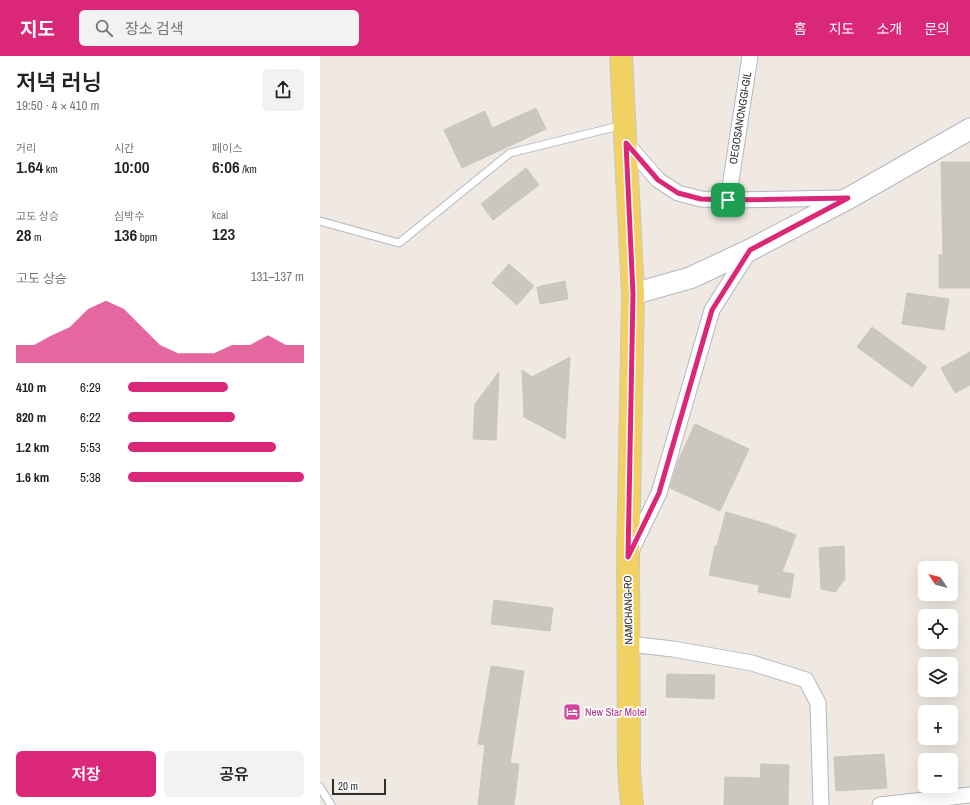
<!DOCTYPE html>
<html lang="ko">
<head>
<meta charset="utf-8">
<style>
  :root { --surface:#fff; --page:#f2f2f2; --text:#222; --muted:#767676; --accent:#db2777 }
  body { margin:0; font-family:"Archivo Narrow","Noto Sans KR",sans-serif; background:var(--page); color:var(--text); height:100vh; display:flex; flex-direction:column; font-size:15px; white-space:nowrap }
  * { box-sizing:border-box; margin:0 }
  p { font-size:13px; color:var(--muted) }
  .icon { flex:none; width:22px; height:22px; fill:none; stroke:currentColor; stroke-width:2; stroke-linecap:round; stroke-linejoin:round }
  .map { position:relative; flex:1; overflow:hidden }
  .side { display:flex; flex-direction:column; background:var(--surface); width:320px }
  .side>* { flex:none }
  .needle { width:26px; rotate:306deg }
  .tools { position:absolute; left:598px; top:505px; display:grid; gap:8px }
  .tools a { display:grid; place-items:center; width:40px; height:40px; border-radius:6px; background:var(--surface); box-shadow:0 4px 16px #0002; font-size:20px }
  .scale { position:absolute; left:12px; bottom:10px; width:54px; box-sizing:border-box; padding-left:4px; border:2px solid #2e2e2e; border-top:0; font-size:11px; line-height:14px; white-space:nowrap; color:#2e2e2e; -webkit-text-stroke:3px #fff; paint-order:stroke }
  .pin { position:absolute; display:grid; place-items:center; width:34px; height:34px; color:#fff; margin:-17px; border-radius:8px; box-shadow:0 2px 6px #0006 }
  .round { display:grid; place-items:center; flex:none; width:42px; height:42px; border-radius:6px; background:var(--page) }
  .head { display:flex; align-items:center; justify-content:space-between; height:68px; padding:0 16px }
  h1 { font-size:22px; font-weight:600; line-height:30px }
  .figures { display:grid; grid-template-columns:repeat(3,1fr); gap:6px; height:68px; padding:4px 16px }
  .figures div { display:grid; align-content:center }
  .figures b { font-size:17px; font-weight:600 }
  .figures small { font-size:11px; font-weight:400 }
  .figures p { font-size:11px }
  .chart { height:112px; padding:8px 16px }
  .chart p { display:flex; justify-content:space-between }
  .chart svg { width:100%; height:72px; margin-top:4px; fill:var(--accent); opacity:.7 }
  .primary-button { display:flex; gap:8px; margin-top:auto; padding:8px 16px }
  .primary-button a { flex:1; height:46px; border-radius:6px; background:var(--accent); color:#fff; font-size:16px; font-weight:600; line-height:46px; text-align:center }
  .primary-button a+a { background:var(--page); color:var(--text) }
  ul { padding:0 16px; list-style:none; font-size:13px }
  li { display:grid; grid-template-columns:64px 48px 1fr; align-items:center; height:30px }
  li i { height:10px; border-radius:5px; background:var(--accent) }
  header { display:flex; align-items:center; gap:24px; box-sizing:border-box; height:56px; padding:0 20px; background:var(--accent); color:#fff }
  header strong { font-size:19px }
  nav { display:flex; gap:22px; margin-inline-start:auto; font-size:14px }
  .search { width:280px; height:36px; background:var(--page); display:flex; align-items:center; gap:10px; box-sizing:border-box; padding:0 14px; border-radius:6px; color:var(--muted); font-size:15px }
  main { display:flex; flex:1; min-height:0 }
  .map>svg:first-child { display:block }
  .building { fill:#cbc7bf; stroke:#cbc5ba }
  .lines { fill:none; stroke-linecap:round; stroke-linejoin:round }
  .lane-casing { stroke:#b4b7c1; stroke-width:9 }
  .street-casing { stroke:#b4b7c1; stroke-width:17 }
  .secondary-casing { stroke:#b4b7c1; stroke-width:23 }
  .primary-casing { stroke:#c9c9c9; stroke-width:24 }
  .lane { stroke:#fff; stroke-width:7 }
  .street { stroke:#fff; stroke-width:15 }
  .secondary { stroke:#fff; stroke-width:21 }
  .primary { stroke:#f2d163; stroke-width:22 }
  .route-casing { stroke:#fff; stroke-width:8 }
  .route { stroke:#db2777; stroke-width:5 }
  .labels { text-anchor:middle; stroke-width:3.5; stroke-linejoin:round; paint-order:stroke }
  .street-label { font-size:11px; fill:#2e2e2e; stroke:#fff }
  .hotel-label { font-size:11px; fill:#b23c85; stroke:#fff; text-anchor:start }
</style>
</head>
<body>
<header>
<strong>지도</strong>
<div class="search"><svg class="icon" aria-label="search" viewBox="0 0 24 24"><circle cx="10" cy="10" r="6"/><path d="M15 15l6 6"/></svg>장소 검색</div>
<nav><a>홈</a><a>지도</a><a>소개</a><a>문의</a></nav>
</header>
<main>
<section class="side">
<div class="head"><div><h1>저녁 러닝</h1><p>19:50 · 4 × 410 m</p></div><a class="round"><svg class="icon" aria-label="share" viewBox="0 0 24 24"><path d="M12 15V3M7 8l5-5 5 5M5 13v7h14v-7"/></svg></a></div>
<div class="figures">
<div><p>거리</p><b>1.64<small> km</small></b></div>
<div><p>시간</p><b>10:00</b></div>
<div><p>페이스</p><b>6:06<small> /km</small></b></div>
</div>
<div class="figures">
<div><p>고도 상승</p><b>28<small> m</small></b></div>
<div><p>심박수</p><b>136<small> bpm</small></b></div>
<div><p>kcal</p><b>123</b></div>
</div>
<div class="chart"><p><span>고도 상승</span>131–137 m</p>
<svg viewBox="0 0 160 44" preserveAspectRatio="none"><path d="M0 44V33L10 33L20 27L30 22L40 11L50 6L60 11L70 22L80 33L90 38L100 38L110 38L120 33L130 33L140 27L150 33L160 33V44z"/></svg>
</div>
<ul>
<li><b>410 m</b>6:29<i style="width:57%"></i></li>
<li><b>820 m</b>6:22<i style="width:61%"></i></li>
<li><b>1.2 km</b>5:53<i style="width:84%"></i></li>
<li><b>1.6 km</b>5:38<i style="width:100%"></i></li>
</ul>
<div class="primary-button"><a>저장</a><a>공유</a></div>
</section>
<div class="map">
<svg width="650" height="749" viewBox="0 0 650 749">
  <rect width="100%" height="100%" fill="#efe9e1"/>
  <g class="building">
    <path d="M216 52 226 73 142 112 124 74 165 55 172 72Z"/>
    <path d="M621 106H650V232H619V199H623Z"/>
    <path d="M206 112 219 129 173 164 161 148Z"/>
    <path d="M189 208 214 230 197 249 172 227Z"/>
    <path d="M245 225 248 243 220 248 217 231Z"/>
    <path d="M587 237 629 243 624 274 582 268Z"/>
    <path d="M552 271 607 311 592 331 537 291Z"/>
    <path d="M650 296V329L635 337 621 312Z"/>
    <path d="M250 301 245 383 204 361 202 314 212 321Z"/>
    <path d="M179 316 176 384 153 383 155 348Z"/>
    <path d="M375 368 429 393 400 455 350 432 358 405Z"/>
    <path d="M406 456 447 468 476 479 462 516 474 518 470 542 438 536 439 529 389 519 395 490H397Z"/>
    <path d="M524 490 525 523 515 536 501 533 499 492Z"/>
    <path d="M174 544 233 552 230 575 171 568Z"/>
    <path d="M171 610 204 615 190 707 199 708 194 749H158L165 689 158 688Z"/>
    <path d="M347 618 395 619 394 643 346 641Z"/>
    <path d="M564 698 567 732 516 735 514 701Z"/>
    <path d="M441 708 469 709 468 749H404L405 721 440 722Z"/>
  </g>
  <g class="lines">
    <g class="lane-casing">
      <g id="lane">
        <path d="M0 165 79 187 190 97 303 69"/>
        <path d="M0 731 11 749"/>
      </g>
    </g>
    <g class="street-casing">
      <g id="street">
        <path d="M306 87 338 124 358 137 381 143 408 144 525 142"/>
        <path d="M408 144 430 0"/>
        <path d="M311 495 339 437 392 254 430 194"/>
        <path d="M309 588 353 593 432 607 486 624 498 647 501 749"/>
        <path d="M560 749 650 739"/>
      </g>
    </g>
    <g class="secondary-casing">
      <path id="secondary" d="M313 238 370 222 430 194 529 142 650 73"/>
    </g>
    <g class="primary-casing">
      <path id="primary" d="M301 0 313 238 308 501 309 715 312 749"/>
    </g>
    <use href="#lane" class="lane"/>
    <use href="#street" class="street"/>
    <use href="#secondary" class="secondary"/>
    <use href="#primary" class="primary"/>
  </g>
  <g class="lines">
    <g class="route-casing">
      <path id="route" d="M306 87 338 124 358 137 381 143 408 144 528 142 430 194 392 254 339 437 308 501 313 238Z"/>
    </g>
    <use href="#route" class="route"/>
  </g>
  <defs>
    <g id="hotel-square" transform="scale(0.9)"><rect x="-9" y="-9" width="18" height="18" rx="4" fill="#d1479c" stroke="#fff"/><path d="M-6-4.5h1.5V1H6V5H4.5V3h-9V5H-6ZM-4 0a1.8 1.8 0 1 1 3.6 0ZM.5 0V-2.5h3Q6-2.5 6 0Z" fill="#fff"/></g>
  </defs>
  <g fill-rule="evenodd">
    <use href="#hotel-square" x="252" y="656"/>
  </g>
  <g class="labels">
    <g class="street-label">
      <text transform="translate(420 62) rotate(-81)" y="4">OEGOSANONGGI-GIL</text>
      <text transform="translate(308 554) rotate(-91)" y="4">NAMCHANG-RO</text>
    </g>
    <g class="hotel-label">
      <text x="265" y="660">New Star Motel</text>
    </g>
  </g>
</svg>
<div class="tools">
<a><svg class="needle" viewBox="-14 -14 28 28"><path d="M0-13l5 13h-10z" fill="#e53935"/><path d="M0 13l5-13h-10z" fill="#767676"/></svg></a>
<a><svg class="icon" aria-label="locate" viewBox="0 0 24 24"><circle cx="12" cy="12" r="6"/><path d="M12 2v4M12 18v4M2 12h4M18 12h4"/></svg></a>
<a><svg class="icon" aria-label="layers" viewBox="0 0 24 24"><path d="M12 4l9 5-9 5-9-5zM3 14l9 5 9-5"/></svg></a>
<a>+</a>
<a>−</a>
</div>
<div class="scale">20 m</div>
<div class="pin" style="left:408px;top:144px;background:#1e9e55"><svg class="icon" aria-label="arrive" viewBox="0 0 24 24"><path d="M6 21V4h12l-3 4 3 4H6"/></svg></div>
</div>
</main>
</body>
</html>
